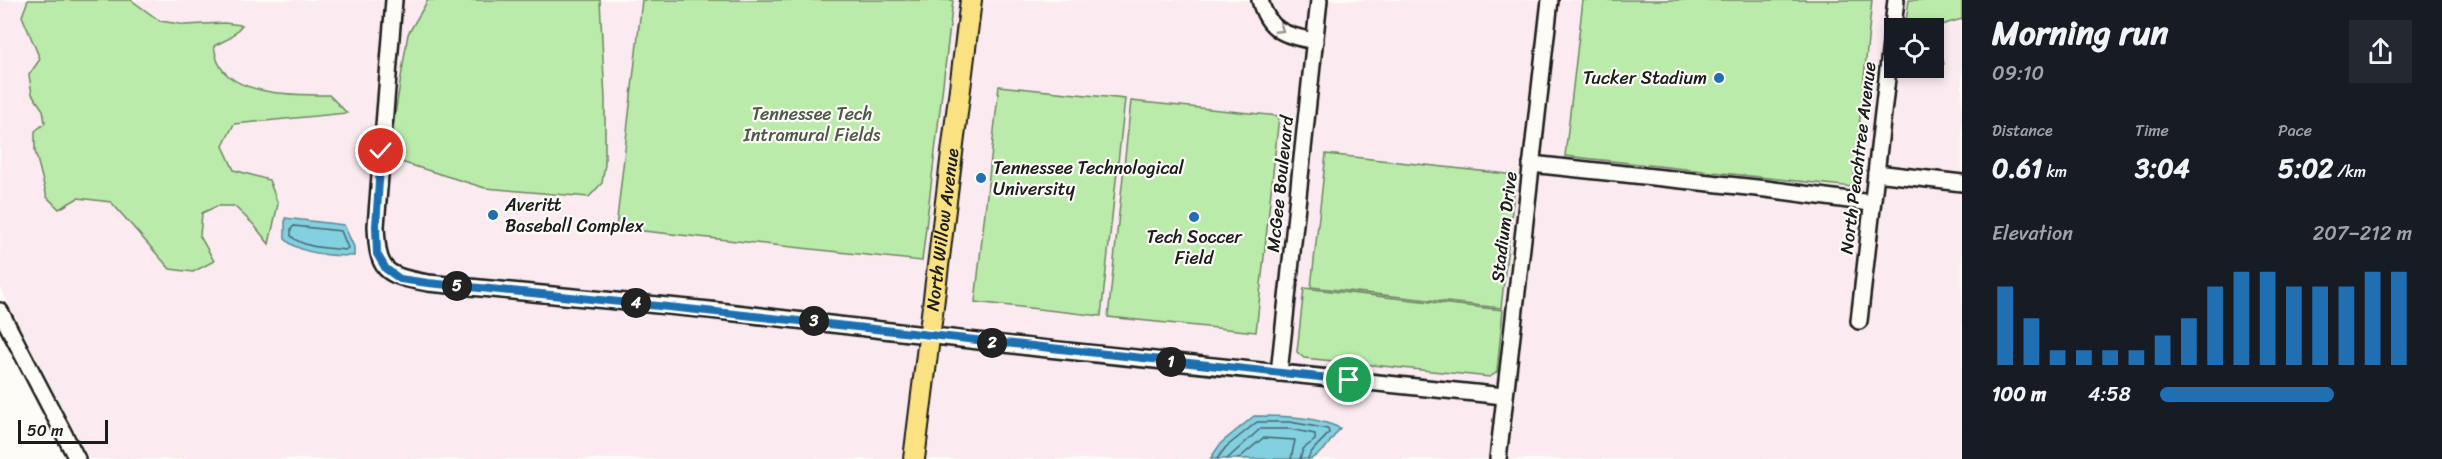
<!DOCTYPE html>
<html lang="en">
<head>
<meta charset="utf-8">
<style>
  :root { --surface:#171b24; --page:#242831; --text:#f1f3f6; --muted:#9ea1a6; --accent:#1f6fb2 }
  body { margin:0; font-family:Sriracha,sans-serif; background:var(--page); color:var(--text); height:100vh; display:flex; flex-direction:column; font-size:22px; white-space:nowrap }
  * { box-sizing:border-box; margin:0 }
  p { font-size:20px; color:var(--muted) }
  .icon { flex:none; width:33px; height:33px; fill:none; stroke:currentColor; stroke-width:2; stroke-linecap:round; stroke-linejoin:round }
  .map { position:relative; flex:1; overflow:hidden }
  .details { display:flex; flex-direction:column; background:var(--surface); width:480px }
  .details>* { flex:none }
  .buttons { position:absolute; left:1884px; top:18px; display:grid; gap:12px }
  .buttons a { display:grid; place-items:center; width:60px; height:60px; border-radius:0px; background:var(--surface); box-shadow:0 3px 9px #0003; font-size:30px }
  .scale { position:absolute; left:18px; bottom:15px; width:90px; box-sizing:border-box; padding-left:6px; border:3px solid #1c1c1c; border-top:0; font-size:16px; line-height:21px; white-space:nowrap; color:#1c1c1c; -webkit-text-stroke:4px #fdfcf7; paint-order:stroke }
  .pin { position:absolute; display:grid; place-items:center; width:51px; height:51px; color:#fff; margin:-26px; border:3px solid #fff; border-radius:50%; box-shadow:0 2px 6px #0007 }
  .km { position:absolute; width:30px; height:30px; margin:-15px; border-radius:50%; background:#222; color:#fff; font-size:16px; line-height:30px; text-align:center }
  .round { display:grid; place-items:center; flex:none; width:63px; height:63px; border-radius:0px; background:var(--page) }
  .headline { display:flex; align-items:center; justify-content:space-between; height:102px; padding:0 30px }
  h1 { font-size:33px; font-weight:700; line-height:45px }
  .stats { display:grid; grid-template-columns:repeat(3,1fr); gap:9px; height:102px; padding:6px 30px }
  .stats div { display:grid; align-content:center }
  .stats b { font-size:26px; font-weight:700 }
  .stats small { font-size:16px; font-weight:400 }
  .stats p { font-size:16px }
  .chart { height:168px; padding:12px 30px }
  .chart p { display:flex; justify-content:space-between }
  .chart svg { width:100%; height:108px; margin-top:6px; stroke:var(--accent); stroke-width:6 }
  ul { padding:0 30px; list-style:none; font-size:20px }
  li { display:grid; grid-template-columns:96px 72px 1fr; align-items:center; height:45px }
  li i { height:15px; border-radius:8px; background:var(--accent) }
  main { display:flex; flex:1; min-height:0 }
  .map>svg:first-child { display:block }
  .built { fill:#fbebf0; fill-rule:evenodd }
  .green { fill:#bbebaa; stroke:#6c8463; stroke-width:1.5 }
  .water { fill:#83d0e1; stroke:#5a8892; stroke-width:1.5 }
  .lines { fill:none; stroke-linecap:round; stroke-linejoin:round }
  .shore { stroke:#45646b; stroke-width:1.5 }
  .minor-casing { stroke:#1c1c1c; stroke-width:20 }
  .major-casing { stroke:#1c1c1c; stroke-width:24 }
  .minor { stroke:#fdfcf7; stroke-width:15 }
  .major { stroke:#fae181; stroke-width:20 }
  .oneway { stroke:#989794 }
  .route-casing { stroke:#fff; stroke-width:12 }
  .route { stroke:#1f6fb2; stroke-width:8 }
  .poi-dot { fill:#1f6fb2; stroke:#fdfcf7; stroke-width:2 }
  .labels { text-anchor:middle; stroke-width:4.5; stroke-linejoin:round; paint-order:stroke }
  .poi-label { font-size:18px; fill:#1c1c1c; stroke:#fdfcf7; text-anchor:start }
  .park-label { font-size:18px; fill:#4c5a47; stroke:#fdfcf7 }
  .street-label { font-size:18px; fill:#1c1c1c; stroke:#fdfcf7 }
</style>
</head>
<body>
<main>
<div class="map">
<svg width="1962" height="459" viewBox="0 0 1962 459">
  <rect width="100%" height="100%" fill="#fdfcf7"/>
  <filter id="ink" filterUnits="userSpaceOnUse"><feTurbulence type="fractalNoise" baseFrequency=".0167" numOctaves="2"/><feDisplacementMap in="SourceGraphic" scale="12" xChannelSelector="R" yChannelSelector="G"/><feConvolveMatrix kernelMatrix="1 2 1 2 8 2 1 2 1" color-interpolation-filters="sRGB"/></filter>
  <g filter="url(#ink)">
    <path class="built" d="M0 0H1962V459H89L0 288ZM1894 28H1934V68H1894Z"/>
    <g class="green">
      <path d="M28 0H131L160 21 186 25 224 23 242 25 230 38 214 46C215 51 216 59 219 64 234 96 299 95 329 95L347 113 234 124 223 146 234 170 269 180 278 204 269 244 254 225 234 206H217L202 213 200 236 214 261 193 272 170 269 111 202 78 198 59 209 47 197 35 151V131L45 123 43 110 32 94 29 75 40 59 22 16Z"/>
      <path d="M428 0H600L605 99V164L602 183 589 197 485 188 388 158 408 34Z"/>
      <path d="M642 0H953L922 261 616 228Z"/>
      <path d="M1583 0H1872L1853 187 1565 156Z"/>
      <path d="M1909 0H1962V19L1934 27 1944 64 1934 67V28H1905Z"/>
      <path d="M999 86 1125 99 1101 316 975 302Z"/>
      <path d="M1131 101 1279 116 1256 332 1108 317Z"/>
      <path d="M1326 154 1516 175 1501 308 1311 287Z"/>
      <path d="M1304 288 1503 310 1497 372 1490 377 1304 358 1297 352Z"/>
    </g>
    <g class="water">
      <path d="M285 218 344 225 354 247V256C333 256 299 254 285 239Z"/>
      <path d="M1254 416C1284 416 1313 416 1340 428L1324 450 1311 459H1210L1221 443Z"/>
    </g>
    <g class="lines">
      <g class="shore">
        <path d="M294 226 341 231 348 248 345 250C328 248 303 248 291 236V229Z"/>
        <path d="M1217 459 1226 447 1257 422H1290L1328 429 1329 433C1323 441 1309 451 1308 459"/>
        <path d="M1227 459 1260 429H1290L1315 434V440L1303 449 1300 459"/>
        <path d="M1238 459 1263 438 1295 440 1291 459"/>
      </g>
      <g class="minor-casing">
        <g id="minor">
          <path d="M394 0 376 226C378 271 383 275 428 283L710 310 1038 348 1504 396"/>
          <path d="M1260 0C1268 31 1286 36 1315 41"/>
          <path d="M1531 164 1766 189 1871 203"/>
          <path d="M1876 173 1962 183"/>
          <path d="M0 311 77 459"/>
          <path d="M1859 321 1896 0"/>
          <path d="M1279 373 1319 0"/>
          <path d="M1498 459 1550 0"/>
        </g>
      </g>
      <g class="major-casing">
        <g id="major">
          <path id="s1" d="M914 459 971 0"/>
        </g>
      </g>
      <use href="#minor" class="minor"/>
      <use href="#major" class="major"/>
    </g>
    <defs><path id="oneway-chevron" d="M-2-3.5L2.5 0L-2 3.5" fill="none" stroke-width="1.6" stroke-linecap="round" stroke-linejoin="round" transform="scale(1.5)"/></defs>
    <use class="oneway" href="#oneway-chevron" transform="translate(1280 29) rotate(33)"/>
  </g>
  <g class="lines" filter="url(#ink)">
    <g class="route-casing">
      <path id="route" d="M381 151 376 226 377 254 386 269 400 279 428 283C735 312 1042 348 1349 380"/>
    </g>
    <use href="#route" class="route"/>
  </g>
  <g class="poi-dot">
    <circle cx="1719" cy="78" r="6"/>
    <circle cx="981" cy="178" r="6"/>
    <circle cx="493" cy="215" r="6"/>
    <circle cx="1194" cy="217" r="6"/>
  </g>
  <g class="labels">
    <g class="poi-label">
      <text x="1707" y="84" text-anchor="end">Tucker Stadium</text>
      <text x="993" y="174">Tennessee Technological<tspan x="993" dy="21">University</tspan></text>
      <text x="505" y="211">Averitt<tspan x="505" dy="21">Baseball Complex</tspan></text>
      <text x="1194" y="243" text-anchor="middle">Tech Soccer<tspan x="1194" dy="21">Field</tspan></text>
    </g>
    <g class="park-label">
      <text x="812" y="120">Tennessee Tech<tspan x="812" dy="21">Intramural Fields</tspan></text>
    </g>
    <g class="street-label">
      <text transform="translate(1858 158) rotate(-83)" y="6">North Peachtree Avenue</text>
      <text transform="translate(1280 184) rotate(-84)" y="6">McGee Boulevard</text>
      <text transform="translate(1504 227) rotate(-83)" y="6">Stadium Drive</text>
      <text dy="6" stroke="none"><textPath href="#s1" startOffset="231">North Willow Avenue</textPath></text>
    </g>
  </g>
</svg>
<div class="buttons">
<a><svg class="icon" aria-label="locate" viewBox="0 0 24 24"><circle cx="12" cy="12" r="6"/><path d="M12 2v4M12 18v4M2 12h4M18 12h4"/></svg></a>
</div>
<div class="scale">50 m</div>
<div class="pin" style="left:1349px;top:380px;background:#1e9e55"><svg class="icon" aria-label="arrive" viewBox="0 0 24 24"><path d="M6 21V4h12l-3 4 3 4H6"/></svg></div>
<div class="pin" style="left:381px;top:151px;background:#d93025"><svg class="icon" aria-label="check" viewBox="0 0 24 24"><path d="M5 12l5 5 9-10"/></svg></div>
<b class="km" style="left:1171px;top:362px">1</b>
<b class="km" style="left:992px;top:343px">2</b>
<b class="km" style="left:814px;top:321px">3</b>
<b class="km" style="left:636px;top:303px">4</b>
<b class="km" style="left:457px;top:286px">5</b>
</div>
<section class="details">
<div class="headline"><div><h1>Morning run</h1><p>09:10</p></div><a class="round"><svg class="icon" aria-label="share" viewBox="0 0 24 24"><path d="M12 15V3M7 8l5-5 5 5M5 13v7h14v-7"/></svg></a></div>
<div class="stats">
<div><p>Distance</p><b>0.61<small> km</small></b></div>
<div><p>Time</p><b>3:04</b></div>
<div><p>Pace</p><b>5:02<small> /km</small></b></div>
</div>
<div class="chart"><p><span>Elevation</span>207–212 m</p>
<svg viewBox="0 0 160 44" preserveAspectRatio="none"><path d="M5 44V12M15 44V25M25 44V38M35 44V38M45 44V38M55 44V38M65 44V32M75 44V25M85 44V12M95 44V6M105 44V6M115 44V12M125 44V12M135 44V12M145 44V6M155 44V6"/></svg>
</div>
<ul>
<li><b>100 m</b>4:58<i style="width:69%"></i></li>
</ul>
</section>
</main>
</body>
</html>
